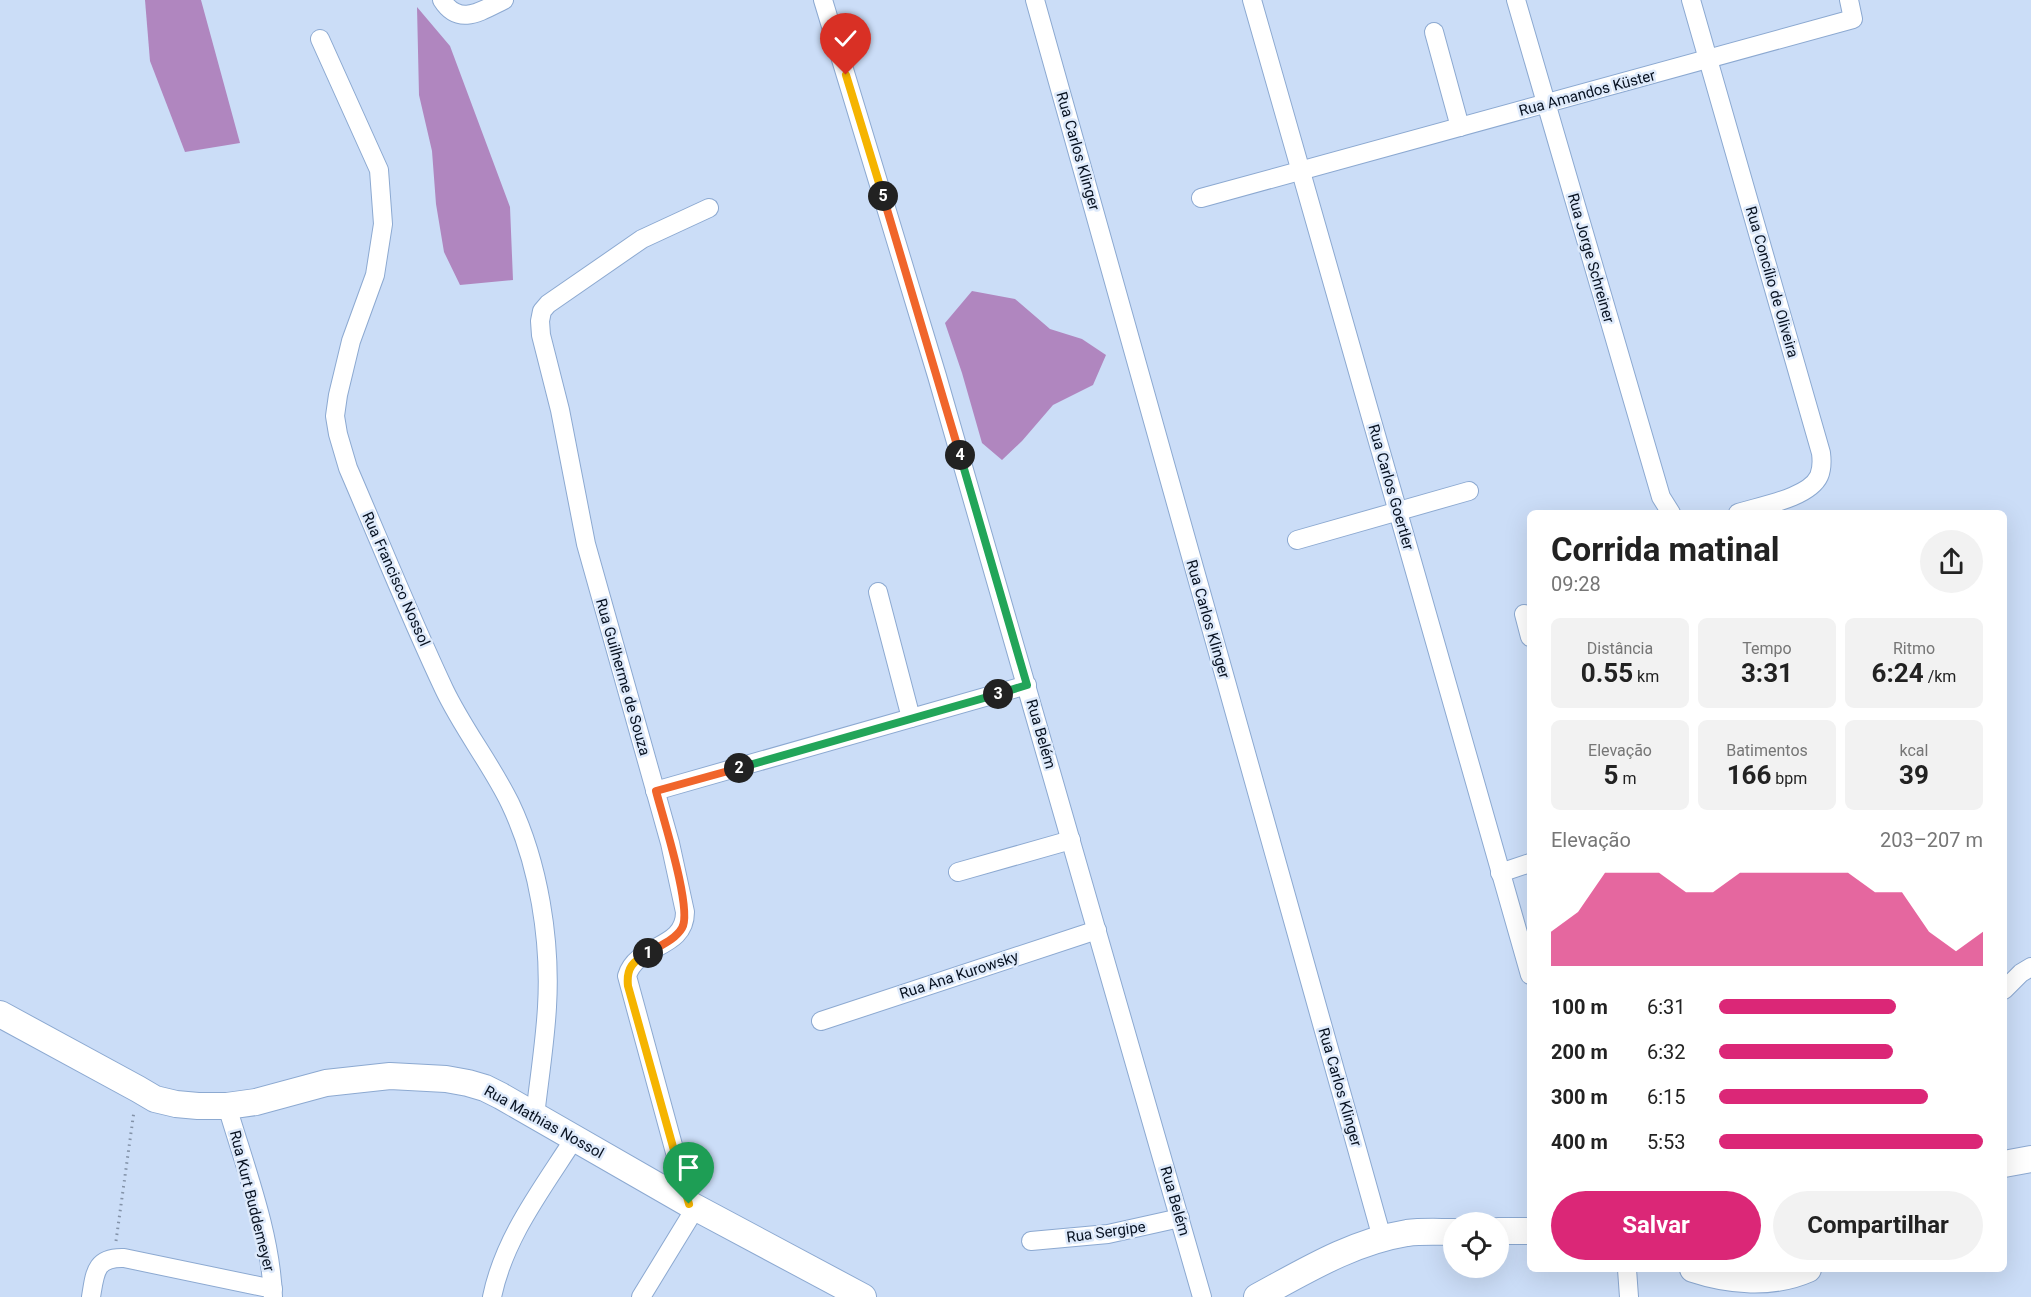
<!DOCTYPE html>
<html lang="pt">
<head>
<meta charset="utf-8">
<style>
  :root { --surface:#fff; --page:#f2f2f2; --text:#222; --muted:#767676; --accent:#db2777 }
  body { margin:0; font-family:Roboto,sans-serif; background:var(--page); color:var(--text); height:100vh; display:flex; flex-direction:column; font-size:22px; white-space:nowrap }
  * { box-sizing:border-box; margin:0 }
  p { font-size:20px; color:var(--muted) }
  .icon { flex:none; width:33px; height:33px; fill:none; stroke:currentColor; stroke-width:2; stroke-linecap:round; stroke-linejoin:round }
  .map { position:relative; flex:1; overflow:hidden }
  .side { position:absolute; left:1527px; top:510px; width:480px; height:762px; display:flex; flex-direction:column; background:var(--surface); border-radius:9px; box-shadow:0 6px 24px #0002 }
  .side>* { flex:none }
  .fabs { position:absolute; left:1443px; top:1212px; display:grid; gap:12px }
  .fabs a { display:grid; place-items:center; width:66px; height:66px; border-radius:50%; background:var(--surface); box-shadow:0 6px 24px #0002; font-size:30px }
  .pin { position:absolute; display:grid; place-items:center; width:51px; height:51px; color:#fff; margin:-62px -26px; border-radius:50% 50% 50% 0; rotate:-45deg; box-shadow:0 0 6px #0007 }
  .pin .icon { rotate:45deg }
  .km { position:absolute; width:30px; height:30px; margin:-15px; border-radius:50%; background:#222; color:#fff; font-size:16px; line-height:30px; text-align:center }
  .round { display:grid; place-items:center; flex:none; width:63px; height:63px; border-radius:32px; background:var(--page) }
  .head { display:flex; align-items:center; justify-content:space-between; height:102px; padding:0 24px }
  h1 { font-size:33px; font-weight:700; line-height:45px }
  .figures { display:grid; grid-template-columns:repeat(3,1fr); gap:9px; height:102px; padding:6px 24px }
  .figures div { display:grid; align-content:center; border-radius:9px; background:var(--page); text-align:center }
  .figures b { font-size:26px; font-weight:700 }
  .figures small { font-size:16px; font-weight:400 }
  .figures p { font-size:16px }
  .chart { height:168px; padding:12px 24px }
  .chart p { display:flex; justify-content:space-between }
  .chart svg { width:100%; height:108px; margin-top:6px; fill:var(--accent); opacity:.7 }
  .primary-button { display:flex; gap:12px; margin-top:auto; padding:12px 24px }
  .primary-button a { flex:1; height:69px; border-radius:36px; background:var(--accent); color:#fff; font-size:24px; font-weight:700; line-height:69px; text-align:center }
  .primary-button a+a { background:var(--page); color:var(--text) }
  ul { padding:0 24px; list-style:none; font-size:20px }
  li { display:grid; grid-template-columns:96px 72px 1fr; align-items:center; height:45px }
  li i { height:15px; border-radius:8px; background:var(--accent) }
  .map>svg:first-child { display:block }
  .forest { fill:#b086bf }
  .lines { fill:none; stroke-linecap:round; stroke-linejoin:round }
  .street-casing { stroke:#8ca9d1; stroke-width:20 }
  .secondary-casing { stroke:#8ca9d1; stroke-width:28 }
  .path { stroke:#8392a8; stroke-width:3; stroke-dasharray:1.5 4.5; stroke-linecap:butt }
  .street { stroke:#fff; stroke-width:18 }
  .secondary { stroke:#fff; stroke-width:26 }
  .split-1-casing { stroke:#fff; stroke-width:12 }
  .split-2-casing { stroke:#fff; stroke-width:12 }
  .split-3-casing { stroke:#fff; stroke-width:12 }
  .split-4-casing { stroke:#fff; stroke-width:12 }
  .split-5-casing { stroke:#fff; stroke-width:12 }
  .split-6-casing { stroke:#fff; stroke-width:12 }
  .split-1 { stroke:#f5b400; stroke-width:8 }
  .split-2 { stroke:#f0652b; stroke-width:8 }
  .split-3 { stroke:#22a559; stroke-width:8 }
  .split-4 { stroke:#22a559; stroke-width:8 }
  .split-5 { stroke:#f0652b; stroke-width:8 }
  .split-6 { stroke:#f5b400; stroke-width:8 }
  .labels { text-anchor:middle; stroke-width:5; stroke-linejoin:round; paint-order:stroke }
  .street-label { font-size:15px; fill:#071120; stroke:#deeafb }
</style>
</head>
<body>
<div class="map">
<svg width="2031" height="1297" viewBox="0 0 2031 1297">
  <rect width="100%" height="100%" fill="#cbddf7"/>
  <g class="forest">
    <path d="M145 0H201L240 143 185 152 150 61Z"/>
    <path d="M417 7 450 46 510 207 513 280 460 285 444 252 436 204 432 151 419 95Z"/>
    <path d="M972 291 1015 299 1050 329 1082 339 1106 355 1093 385 1053 405 1022 441 1002 460 982 443 962 373 945 323Z"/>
  </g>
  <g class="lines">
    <g class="street-casing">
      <g id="street">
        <path d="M442 0C459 27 481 11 504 0"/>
        <path d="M823 0 937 376 1202 1297"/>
        <path d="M1035 0 1382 1238"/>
        <path d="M1252 0 1530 975"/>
        <path d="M1516 0 1661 497 1671 513"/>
        <path d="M1691 0 1821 453C1822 461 1822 469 1819 476 1809 498 1760 506 1738 513"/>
        <path d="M1434 32 1460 127"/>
        <path d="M320 39 379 170 383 224 375 275 351 341 338 395 335 416 338 434 348 468C380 542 410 617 444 689 463 729 491 764 510 803 539 864 551 941 547 1007 545 1043 539 1080 535 1116"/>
        <path d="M1201 198 1853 19 1849 0"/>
        <path d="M1297 540 1469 491"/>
        <path d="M878 592 911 718"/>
        <path d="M1524 614 1530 637"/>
        <path d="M655 791 1027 685"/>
        <path d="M958 872 1071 840"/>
        <path d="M1500 873 1530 863"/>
        <path d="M2004 990 2021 973 2031 967"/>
        <path d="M821 1021 1097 930"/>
        <path d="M227 1106C245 1167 271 1234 273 1297"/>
        <path d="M689 1204 627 976C637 943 685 950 685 912L670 843 586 544 560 410 541 335 540 321 542 311 548 304 642 239 709 208"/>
        <path d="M1031 1241 1108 1234 1180 1218"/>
        <path d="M1627 1269 1629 1297"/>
        <path d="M91 1297C95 1273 95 1257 124 1258L273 1289"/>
        <path d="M492 1297C504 1238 542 1189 574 1139"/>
        <path d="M641 1297 696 1207"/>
      </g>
    </g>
    <g class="secondary-casing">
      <g id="secondary">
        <path d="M0 1014 138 1089 155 1099 176 1104 198 1106H227L256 1102 326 1083 390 1076 446 1079 468 1083 485 1088 501 1096 689 1204 863 1297"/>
        <path d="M2004 1164 2031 1159"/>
        <path d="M1498 1231H1530"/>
        <path d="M1693 1269C1729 1281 1772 1285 1808 1269"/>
        <path d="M1257 1297C1305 1271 1352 1242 1407 1233 1422 1231 1438 1232 1454 1232"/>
      </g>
    </g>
    <path class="path" d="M116 1241 134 1111"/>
    <use href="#street" class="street"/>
    <use href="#secondary" class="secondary"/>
  </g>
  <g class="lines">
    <g class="split-1-casing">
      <path id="split-1" d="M648 953C633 961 626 968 628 986L689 1204"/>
    </g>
    <g class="split-2-casing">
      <path id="split-2" d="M648 953C659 946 675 940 682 928 693 910 662 815 656 791L739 768"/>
    </g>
    <g class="split-3-casing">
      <path id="split-3" d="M739 768 998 694"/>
    </g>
    <g class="split-4-casing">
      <path id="split-4" d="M960 455 1027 685 998 694"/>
    </g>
    <g class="split-5-casing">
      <path id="split-5" d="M883 196 960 455"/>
    </g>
    <g class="split-6-casing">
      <path id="split-6" d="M846 75 883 196"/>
    </g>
    <use href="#split-1" class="split-1"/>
    <use href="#split-2" class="split-2"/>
    <use href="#split-3" class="split-3"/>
    <use href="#split-4" class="split-4"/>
    <use href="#split-5" class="split-5"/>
    <use href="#split-6" class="split-6"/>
  </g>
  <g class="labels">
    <g class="street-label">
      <text transform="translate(1587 93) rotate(-15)" y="5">Rua Amandos Küster</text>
      <text transform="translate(1078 151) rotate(74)" y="5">Rua Carlos Klinger</text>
      <text transform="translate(1591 258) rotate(74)" y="5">Rua Jorge Schreiner</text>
      <text transform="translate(1772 282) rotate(74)" y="5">Rua Concílio de Oliveira</text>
      <text transform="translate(1391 487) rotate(74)" y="5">Rua Carlos Goertler</text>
      <text transform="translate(396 579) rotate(66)" y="5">Rua Francisco Nossol</text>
      <text transform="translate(1208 619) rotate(74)" y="5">Rua Carlos Klinger</text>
      <text transform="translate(623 677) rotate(74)" y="5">Rua Guilherme de Souza</text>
      <text transform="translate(1041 734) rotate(74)" y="5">Rua Belém</text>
      <text transform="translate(959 975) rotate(-18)" y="5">Rua Ana Kurowsky</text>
      <text transform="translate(1340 1087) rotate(74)" y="5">Rua Carlos Klinger</text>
      <text transform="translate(544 1122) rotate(29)" y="5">Rua Mathias Nossol</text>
      <text transform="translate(252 1201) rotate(76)" y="5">Rua Kurt Buddemeyer</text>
      <text transform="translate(1175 1201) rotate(74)" y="5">Rua Belém</text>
      <text transform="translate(1106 1232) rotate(-8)" y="5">Rua Sergipe</text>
    </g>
  </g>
</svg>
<div class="fabs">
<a><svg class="icon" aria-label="locate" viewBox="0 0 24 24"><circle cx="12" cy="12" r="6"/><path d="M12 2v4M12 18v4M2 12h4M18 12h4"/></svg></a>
</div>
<div class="pin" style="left:689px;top:1204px;background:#1e9e55"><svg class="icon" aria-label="arrive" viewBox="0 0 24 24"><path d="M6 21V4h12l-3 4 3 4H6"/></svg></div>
<div class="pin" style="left:846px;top:75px;background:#d93025"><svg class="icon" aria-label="check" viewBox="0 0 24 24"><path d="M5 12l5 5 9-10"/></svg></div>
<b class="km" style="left:648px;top:953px">1</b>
<b class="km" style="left:739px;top:768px">2</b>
<b class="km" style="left:998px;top:694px">3</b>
<b class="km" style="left:960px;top:455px">4</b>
<b class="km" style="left:883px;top:196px">5</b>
<section class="side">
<div class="head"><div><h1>Corrida matinal</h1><p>09:28</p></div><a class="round"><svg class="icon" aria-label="share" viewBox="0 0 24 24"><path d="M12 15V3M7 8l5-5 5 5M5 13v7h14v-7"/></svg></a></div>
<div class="figures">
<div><p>Distância</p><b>0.55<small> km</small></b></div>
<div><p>Tempo</p><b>3:31</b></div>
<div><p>Ritmo</p><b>6:24<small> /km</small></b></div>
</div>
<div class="figures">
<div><p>Elevação</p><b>5<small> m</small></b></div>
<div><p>Batimentos</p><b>166<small> bpm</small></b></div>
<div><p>kcal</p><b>39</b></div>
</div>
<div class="chart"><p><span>Elevação</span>203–207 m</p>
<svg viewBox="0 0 160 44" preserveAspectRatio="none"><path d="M0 44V30L10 22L20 6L30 6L40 6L50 14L60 14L70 6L80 6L90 6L100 6L110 6L120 14L130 14L140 30L150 38L160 30V44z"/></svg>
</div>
<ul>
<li><b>100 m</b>6:31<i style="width:67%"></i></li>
<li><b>200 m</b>6:32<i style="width:66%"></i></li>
<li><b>300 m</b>6:15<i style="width:79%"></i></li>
<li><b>400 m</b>5:53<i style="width:100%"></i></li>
</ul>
<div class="primary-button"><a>Salvar</a><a>Compartilhar</a></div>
</section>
</div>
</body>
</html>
